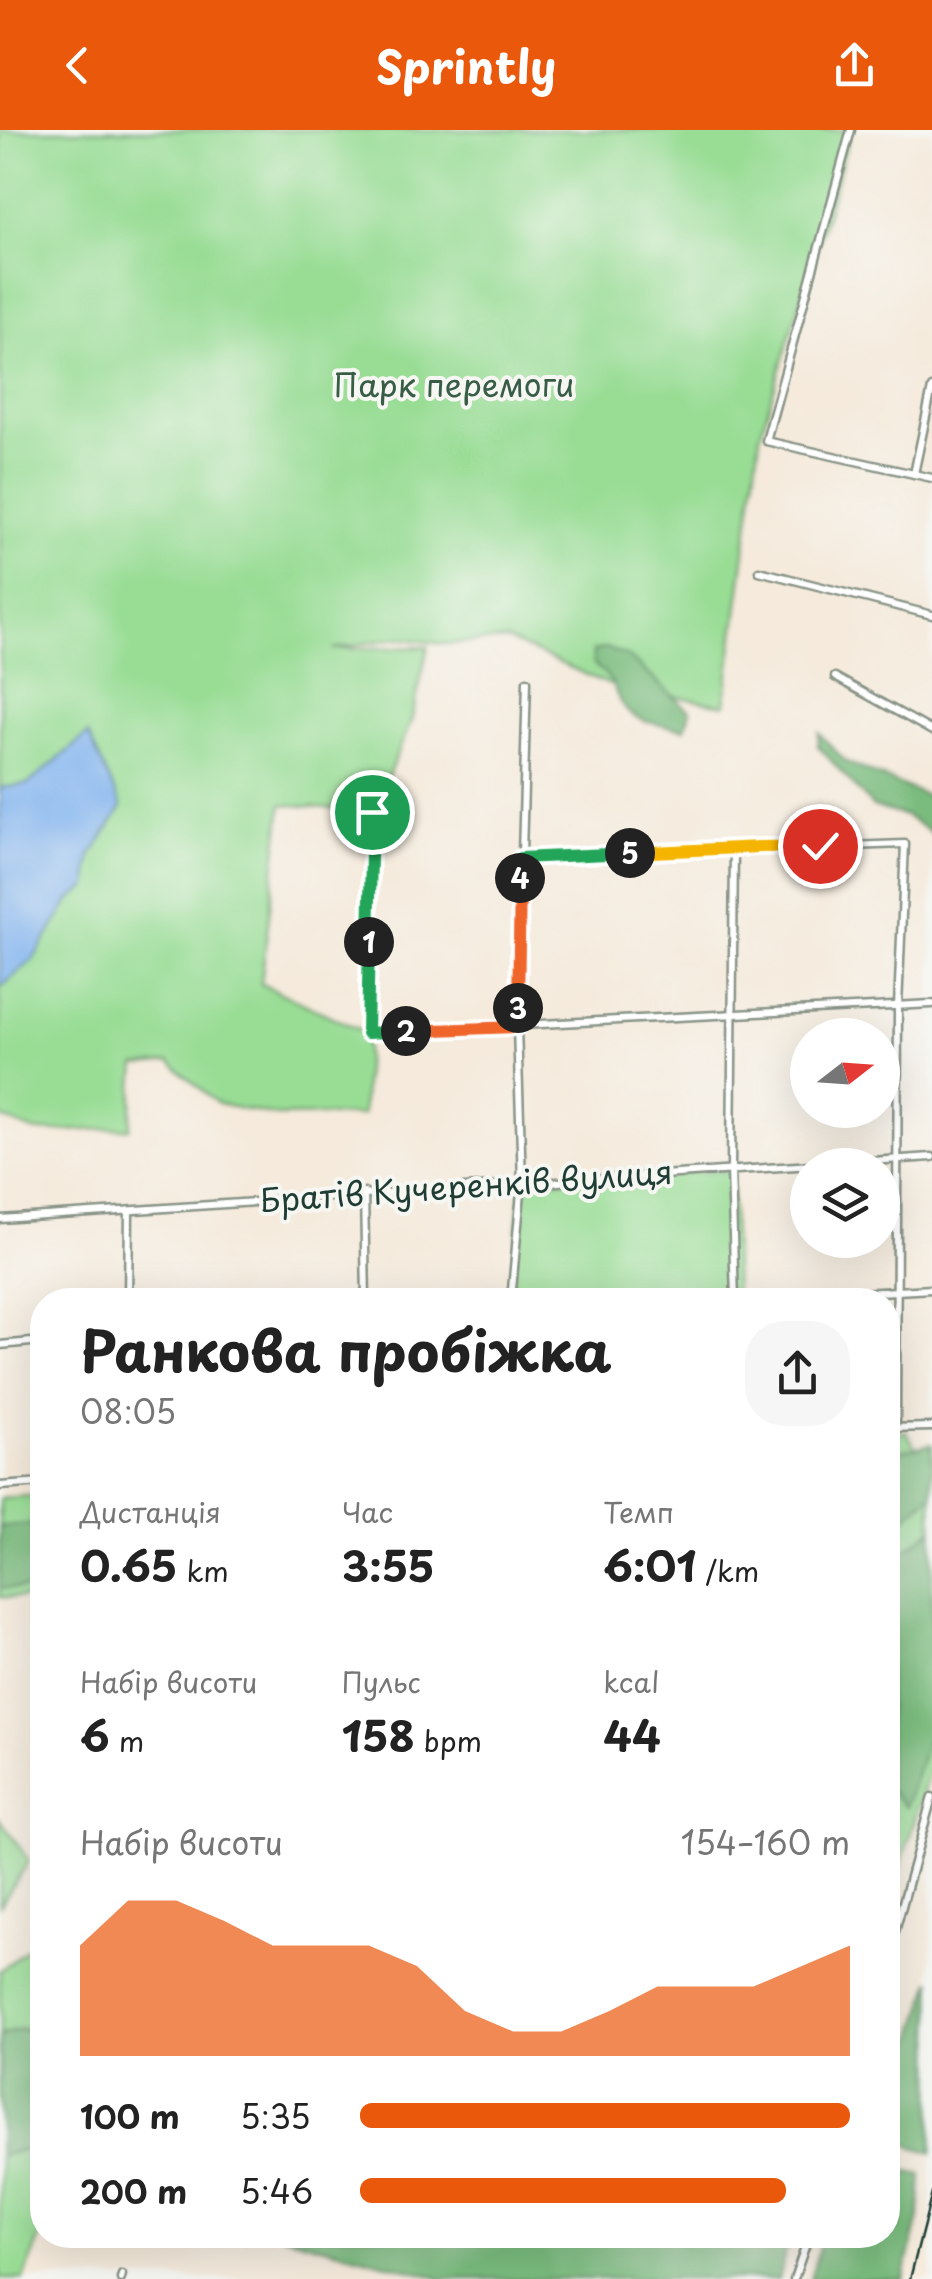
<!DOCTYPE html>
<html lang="uk">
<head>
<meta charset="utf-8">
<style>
  :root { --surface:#fff; --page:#f6f6f6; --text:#222; --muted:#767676; --accent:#ea580c }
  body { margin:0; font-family:"Playpen Sans",sans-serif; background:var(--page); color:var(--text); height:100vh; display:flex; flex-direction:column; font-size:38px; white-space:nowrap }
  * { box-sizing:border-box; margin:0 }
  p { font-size:32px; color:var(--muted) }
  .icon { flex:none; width:55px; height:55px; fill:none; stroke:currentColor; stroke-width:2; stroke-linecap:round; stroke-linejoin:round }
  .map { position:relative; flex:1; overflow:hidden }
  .drawer { position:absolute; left:30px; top:1158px; width:870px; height:960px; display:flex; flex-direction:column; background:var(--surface); border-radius:40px; box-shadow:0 10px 40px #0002 }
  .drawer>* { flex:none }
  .needle { width:65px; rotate:73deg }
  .controls { position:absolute; left:790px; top:888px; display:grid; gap:20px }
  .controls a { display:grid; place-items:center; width:110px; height:110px; border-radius:50%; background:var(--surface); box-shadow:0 10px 40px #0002; font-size:50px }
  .pin { position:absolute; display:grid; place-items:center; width:85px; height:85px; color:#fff; margin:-42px; border:5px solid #fff; border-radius:50%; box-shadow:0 2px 10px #0007 }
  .km { position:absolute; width:50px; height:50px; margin:-25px; border-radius:50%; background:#222; color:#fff; font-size:28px; line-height:50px; text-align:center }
  .round { display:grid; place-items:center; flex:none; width:105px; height:105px; border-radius:40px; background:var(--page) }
  .overview { display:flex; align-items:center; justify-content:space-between; height:170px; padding:0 50px }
  h1 { font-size:55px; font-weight:700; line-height:75px }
  .stats { display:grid; grid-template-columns:repeat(3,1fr); gap:15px; height:170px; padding:10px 50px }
  .stats div { display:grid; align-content:center }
  .stats b { font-size:42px; font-weight:700 }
  .stats small { font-size:28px; font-weight:400 }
  .stats p { font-size:28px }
  .chart { height:280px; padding:20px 50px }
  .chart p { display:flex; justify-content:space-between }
  .chart svg { width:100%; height:180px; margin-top:10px; fill:var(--accent); opacity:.7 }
  ul { padding:0 50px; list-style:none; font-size:32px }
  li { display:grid; grid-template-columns:160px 120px 1fr; align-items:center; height:75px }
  li i { height:25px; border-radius:12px; background:var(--accent) }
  header { display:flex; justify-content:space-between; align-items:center; height:130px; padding:0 50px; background:var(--accent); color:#fff; font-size:45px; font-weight:700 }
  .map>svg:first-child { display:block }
  .green { fill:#99dd95; stroke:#5c8d64; stroke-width:2.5 }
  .forest { fill:#7abc7e; stroke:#4c7c59; stroke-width:2.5 }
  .water { fill:#82b4ef; stroke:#507892; stroke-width:2.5 }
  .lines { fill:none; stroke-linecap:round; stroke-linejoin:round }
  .street-casing { stroke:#8a9488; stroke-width:11 }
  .street { stroke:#fff; stroke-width:6 }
  .rail { stroke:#1f3d34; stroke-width:2.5 }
  .split-1-casing { stroke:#fff; stroke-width:20 }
  .split-2-casing { stroke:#fff; stroke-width:20 }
  .split-3-casing { stroke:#fff; stroke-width:20 }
  .split-4-casing { stroke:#fff; stroke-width:20 }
  .split-5-casing { stroke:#fff; stroke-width:20 }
  .split-6-casing { stroke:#fff; stroke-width:20 }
  .split-7-casing { stroke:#fff; stroke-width:20 }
  .split-1 { stroke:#22a559; stroke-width:12 }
  .split-2 { stroke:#22a559; stroke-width:12 }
  .split-3 { stroke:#f0652b; stroke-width:12 }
  .split-4 { stroke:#f0652b; stroke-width:12 }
  .split-5 { stroke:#22a559; stroke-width:12 }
  .split-6 { stroke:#f5b400; stroke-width:12 }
  .split-7 { stroke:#f5b400; stroke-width:12 }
  .labels { text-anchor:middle; stroke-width:8; stroke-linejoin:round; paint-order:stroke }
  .park-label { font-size:32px; fill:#375d47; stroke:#f6f6f2 }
  .street-label { font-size:32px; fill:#1f3d34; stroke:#f6f6f2 }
</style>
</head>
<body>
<header><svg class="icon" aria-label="back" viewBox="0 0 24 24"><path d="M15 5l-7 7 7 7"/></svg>Sprintly<svg class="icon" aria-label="share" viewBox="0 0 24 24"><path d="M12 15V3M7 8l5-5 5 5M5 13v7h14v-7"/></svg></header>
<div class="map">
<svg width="932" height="2149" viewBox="0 0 932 2149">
  <rect width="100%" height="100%" fill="#f6f6f2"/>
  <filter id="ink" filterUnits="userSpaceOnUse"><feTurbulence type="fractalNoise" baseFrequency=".01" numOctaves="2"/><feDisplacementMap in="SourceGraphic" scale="20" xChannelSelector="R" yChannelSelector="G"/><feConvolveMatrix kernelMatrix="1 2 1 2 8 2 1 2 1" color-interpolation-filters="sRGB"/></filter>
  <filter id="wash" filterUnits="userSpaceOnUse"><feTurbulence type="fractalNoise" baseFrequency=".0048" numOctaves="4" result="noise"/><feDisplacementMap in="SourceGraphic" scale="40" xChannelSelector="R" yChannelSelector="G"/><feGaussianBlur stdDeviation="2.25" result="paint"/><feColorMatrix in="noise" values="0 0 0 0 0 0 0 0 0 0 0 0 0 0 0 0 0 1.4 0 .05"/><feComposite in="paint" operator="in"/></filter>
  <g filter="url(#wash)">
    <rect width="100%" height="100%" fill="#f5eadb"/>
    <g class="green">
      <path d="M0 0H851L760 306 725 575 610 555 507 510 443 514 397 508 333 519 428 517 411 592 372 682 282 674 261 854 367 903 362 985 277 986 218 974 170 932 136 936 130 998 35 1002 0 987Z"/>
      <path d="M731 1040 735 1170H511L522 1052Z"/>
      <path d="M906 1301 918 1322 932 1326V1631L888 1780V1306Z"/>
      <path d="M42 1365V1469L0 1467V1368Z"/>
      <path d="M0 1689 29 1731 0 1775Z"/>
      <path d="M42 1806V2101L24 2149H0V1841Z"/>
    </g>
    <g class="forest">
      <path d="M606 518 629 527 690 581 685 599C663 595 631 594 620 572 612 553 611 547 593 534V521Z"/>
      <path d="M819 603 846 632 932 668V703L906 686 873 677 818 616Z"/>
      <path d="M932 1314V1365L888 1402V1323Z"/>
      <path d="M42 1393V1459L0 1458V1397Z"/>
      <path d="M932 1399V1597L906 1677 888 1659V1434Z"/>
      <path d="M932 1850V2023L888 2008V1993Z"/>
      <path d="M42 1886V1993L33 2017 0 2026V1906L22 1898 23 1901Z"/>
      <path d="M888 2038 922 2045 919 2088 903 2149H810L823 2105H888Z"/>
      <path d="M281 2105H790L778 2149H442Z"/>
    </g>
    <path class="water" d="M88 604 122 677 91 726 88 756 70 770 33 830 0 858V658L28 654Z"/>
  </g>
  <g filter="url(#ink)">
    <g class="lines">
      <g class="street-casing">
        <g id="street">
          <path d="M851 0 766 311 932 348"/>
          <path d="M914 344 932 258"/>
          <path d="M759 441 932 485"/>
          <path d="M835 547 932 601"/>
          <path d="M372 682 367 903 932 874"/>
          <path d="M734 717 731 1040 735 1170"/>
          <path d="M520 728 905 714 898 877 896 1297"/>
          <path d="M364 1062 366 1170"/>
          <path d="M0 1089 932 1027"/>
          <path d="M128 1170 129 1081"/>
          <path d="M511 1170 522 1052 517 897 527 551"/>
          <path d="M739 1170 932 1159"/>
          <path d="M0 1215 42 1211"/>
          <path d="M888 1298 932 1297"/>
          <path d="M0 1356 42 1353"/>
          <path d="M888 1827 932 1667"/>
          <path d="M121 2149 122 2145"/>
          <path d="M794 2149 809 2105"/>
        </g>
      </g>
      <use href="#street" class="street"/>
      <path class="rail" d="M910 2149 932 2063"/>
    </g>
  </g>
  <g class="lines" filter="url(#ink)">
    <g class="split-1-casing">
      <path id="split-1" d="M369 812 372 682"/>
    </g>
    <g class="split-2-casing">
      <path id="split-2" d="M369 812 367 903 406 901"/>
    </g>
    <g class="split-3-casing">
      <path id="split-3" d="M406 901 517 897 518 878"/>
    </g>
    <g class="split-4-casing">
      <path id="split-4" d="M518 878 520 748"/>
    </g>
    <g class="split-5-casing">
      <path id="split-5" d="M520 748V728L630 723"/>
    </g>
    <g class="split-6-casing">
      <path id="split-6" d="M630 723 760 717"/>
    </g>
    <g class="split-7-casing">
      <path id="split-7" d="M760 717 820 716"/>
    </g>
    <use href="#split-1" class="split-1"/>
    <use href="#split-2" class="split-2"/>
    <use href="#split-3" class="split-3"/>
    <use href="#split-4" class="split-4"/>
    <use href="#split-5" class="split-5"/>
    <use href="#split-6" class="split-6"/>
    <use href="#split-7" class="split-7"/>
  </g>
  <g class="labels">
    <g class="park-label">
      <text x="454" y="267">Парк перемоги</text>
    </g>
    <g class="street-label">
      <text transform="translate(466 1057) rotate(-4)" y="11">Братів Кучеренків вулиця</text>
    </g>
  </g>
</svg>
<div class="controls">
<a><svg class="needle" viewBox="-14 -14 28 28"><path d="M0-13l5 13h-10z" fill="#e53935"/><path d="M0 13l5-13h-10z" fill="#767676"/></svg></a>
<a><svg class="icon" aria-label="layers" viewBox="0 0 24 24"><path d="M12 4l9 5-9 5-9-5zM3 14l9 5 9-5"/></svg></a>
</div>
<div class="pin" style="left:372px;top:682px;background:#1e9e55"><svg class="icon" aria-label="arrive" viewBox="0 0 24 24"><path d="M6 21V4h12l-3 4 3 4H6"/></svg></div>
<div class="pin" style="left:820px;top:716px;background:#d93025"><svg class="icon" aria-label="check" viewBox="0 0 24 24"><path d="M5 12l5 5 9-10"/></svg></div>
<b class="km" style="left:369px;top:812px">1</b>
<b class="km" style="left:406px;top:901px">2</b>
<b class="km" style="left:518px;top:878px">3</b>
<b class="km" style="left:520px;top:748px">4</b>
<b class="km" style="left:630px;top:723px">5</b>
<section class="drawer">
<div class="overview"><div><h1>Ранкова пробіжка</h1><p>08:05</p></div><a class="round"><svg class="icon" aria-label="share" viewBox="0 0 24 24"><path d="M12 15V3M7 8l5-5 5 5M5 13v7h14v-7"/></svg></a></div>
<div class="stats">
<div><p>Дистанція</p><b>0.65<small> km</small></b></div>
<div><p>Час</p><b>3:55</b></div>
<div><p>Темп</p><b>6:01<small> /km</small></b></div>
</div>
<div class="stats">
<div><p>Набір висоти</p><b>6<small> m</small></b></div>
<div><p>Пульс</p><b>158<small> bpm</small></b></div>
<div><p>kcal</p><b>44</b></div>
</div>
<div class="chart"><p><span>Набір висоти</span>154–160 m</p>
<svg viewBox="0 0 160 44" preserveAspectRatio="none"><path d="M0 44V17L10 6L20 6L30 11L40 17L50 17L60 17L70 22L80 33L90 38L100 38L110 33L120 27L130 27L140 27L150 22L160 17V44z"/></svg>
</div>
<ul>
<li><b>100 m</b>5:35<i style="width:100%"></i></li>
<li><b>200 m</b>5:46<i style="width:87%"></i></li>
</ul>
</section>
</div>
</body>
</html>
